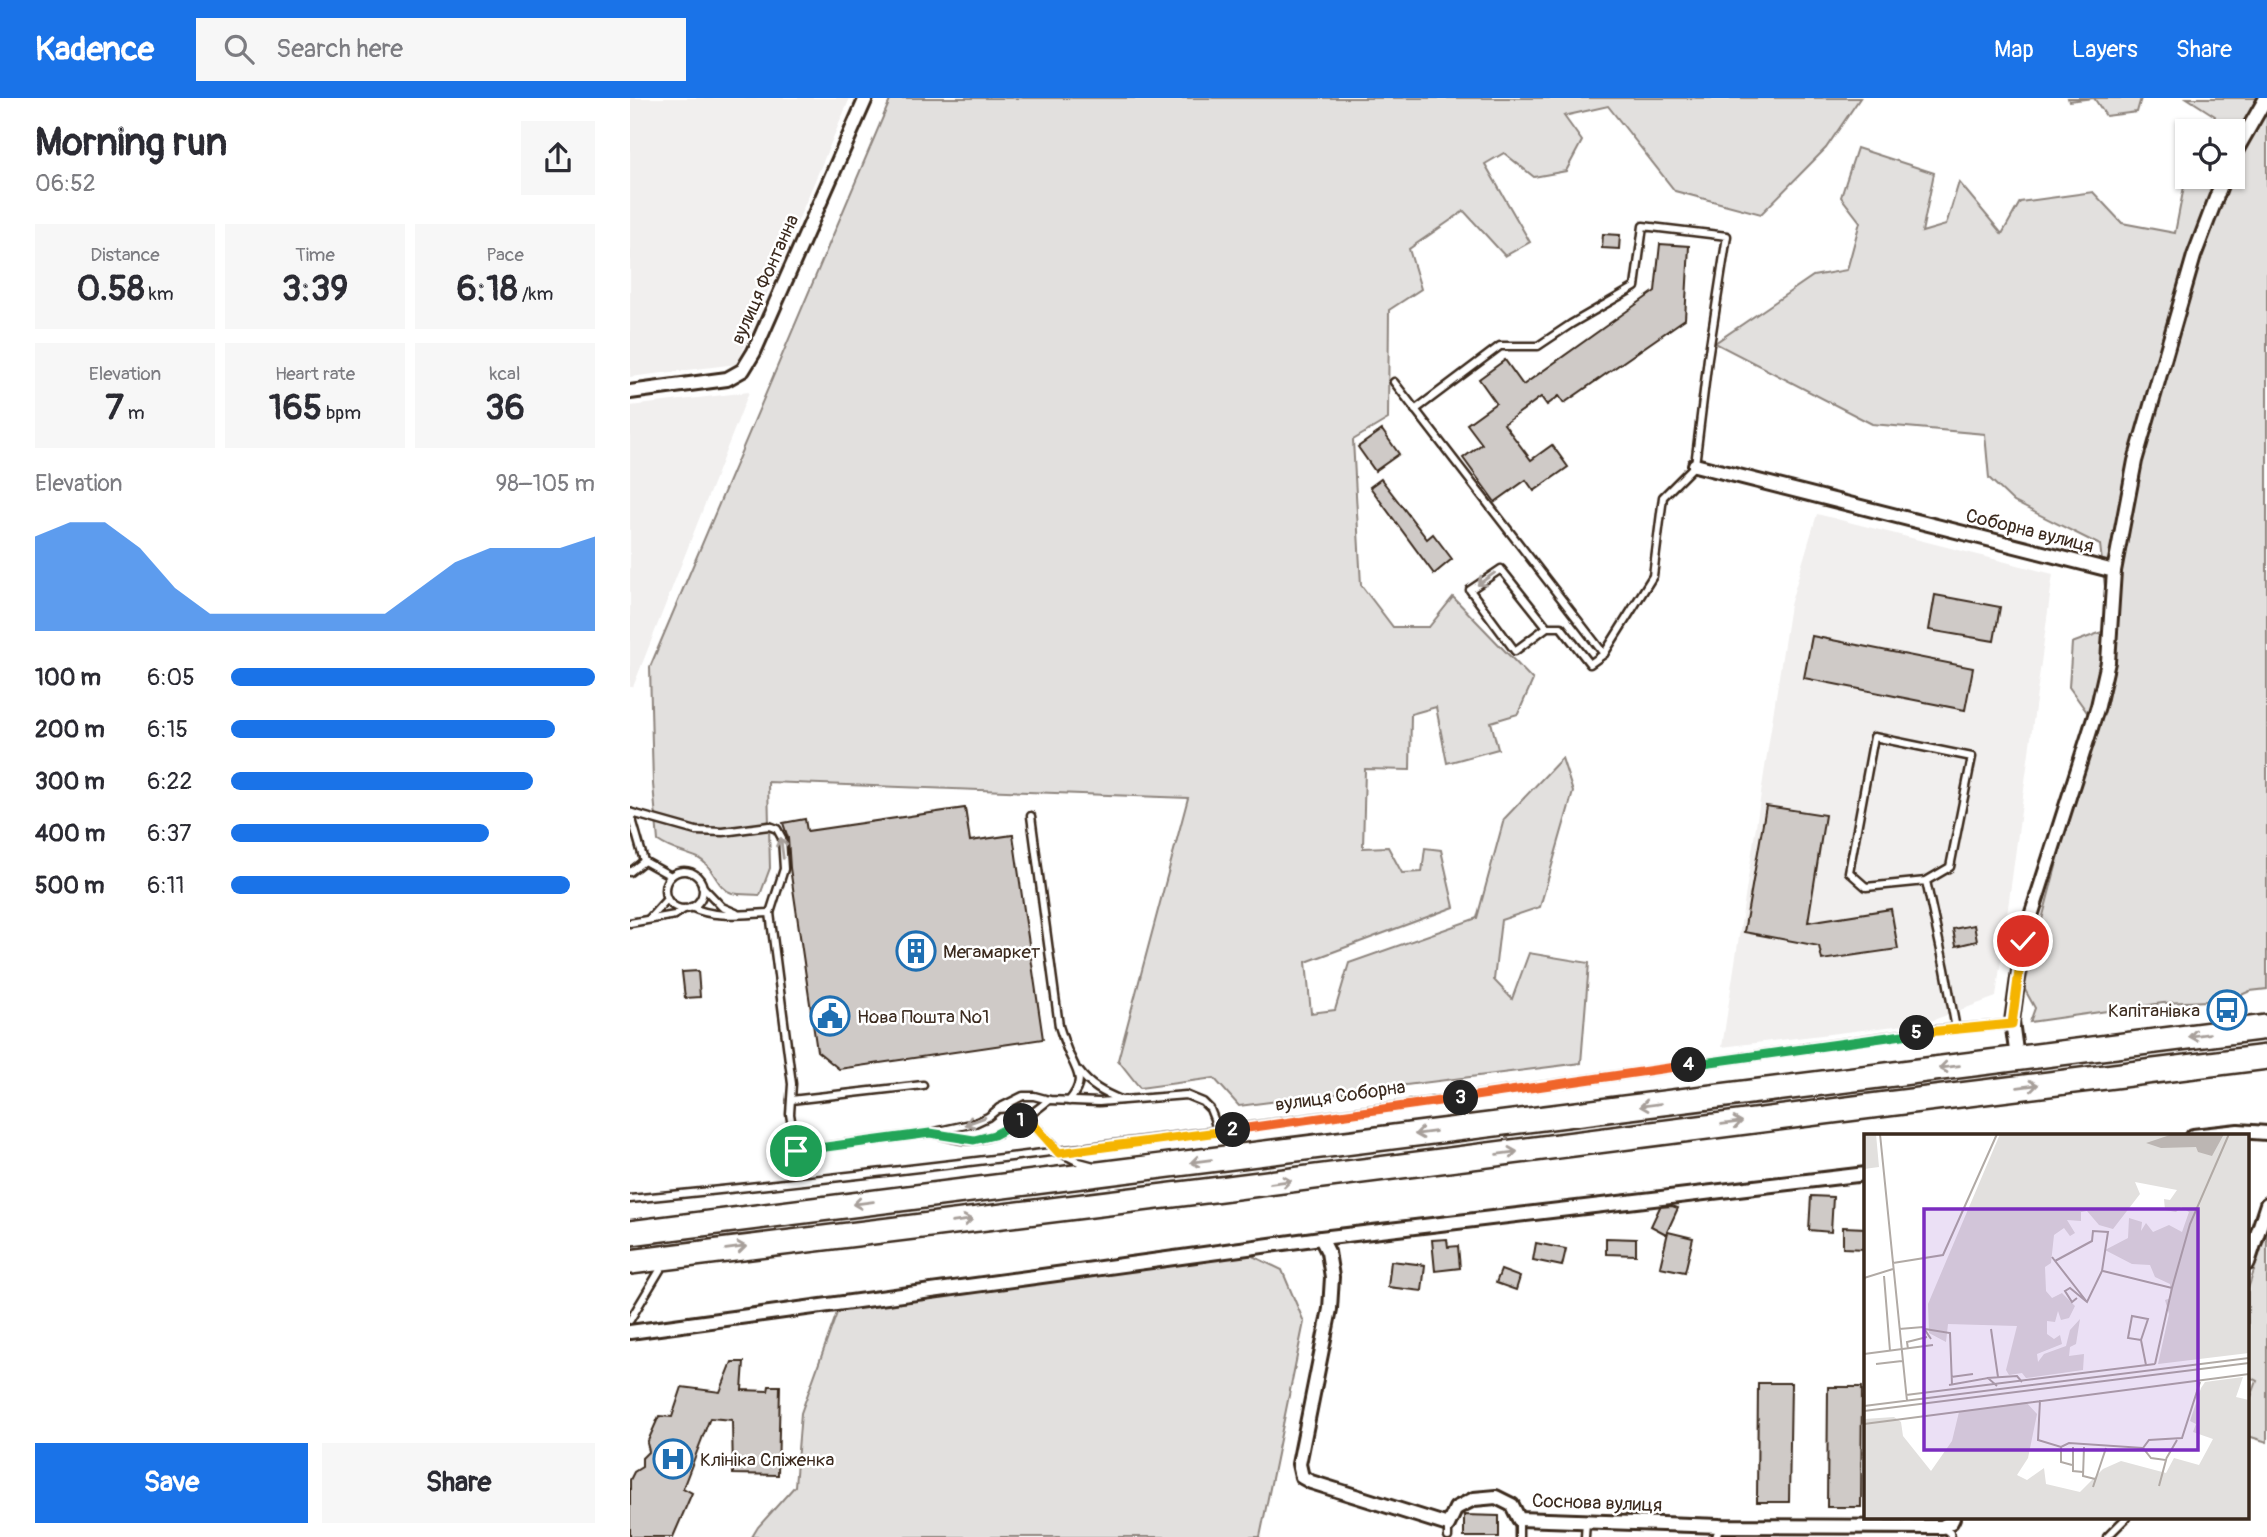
<!DOCTYPE html>
<html lang="en">
<head>
<meta charset="utf-8">
<style>
  :root { --surface:#fff; --page:#f7f7f7; --text:#2b2b33; --muted:#7c7c81; --accent:#1a73e8 }
  body { margin:0; font-family:Pangolin,sans-serif; background:var(--page); color:var(--text); height:100vh; display:flex; flex-direction:column; font-size:26px; white-space:nowrap }
  * { box-sizing:border-box; margin:0 }
  p { font-size:23px; color:var(--muted) }
  .icon { flex:none; width:38px; height:38px; fill:none; stroke:currentColor; stroke-width:2; stroke-linecap:round; stroke-linejoin:round }
  .map { position:relative; flex:1; overflow:hidden }
  .side { display:flex; flex-direction:column; background:var(--surface); width:630px }
  .side>* { flex:none }
  .fabs { position:absolute; left:1545px; top:21px; display:grid; gap:14px }
  .fabs a { display:grid; place-items:center; width:70px; height:70px; border-radius:0px; background:var(--surface); box-shadow:0 2px 5px #0004; font-size:35px }
  .pin { position:absolute; display:grid; place-items:center; width:60px; height:60px; color:#fff; margin:-30px; border:4px solid #fff; border-radius:50%; box-shadow:0 2px 7px #0007 }
  .km { position:absolute; width:35px; height:35px; margin:-18px; border-radius:50%; background:#222; color:#fff; font-size:19px; line-height:35px; text-align:center }
  .round { display:grid; place-items:center; flex:none; width:74px; height:74px; border-radius:0px; background:var(--page) }
  .head { display:flex; align-items:center; justify-content:space-between; height:119px; padding:0 35px }
  h1 { font-size:38px; font-weight:700; line-height:52px }
  .stats { display:grid; grid-template-columns:repeat(3,1fr); gap:10px; height:119px; padding:7px 35px }
  .stats div { display:grid; align-content:center; border-radius:0px; background:var(--page); text-align:center }
  .stats b { font-size:35px; font-weight:700 }
  .stats small { font-size:19px; font-weight:400 }
  .stats p { font-size:19px }
  .chart { height:196px; padding:14px 35px }
  .chart p { display:flex; justify-content:space-between }
  .chart svg { width:100%; height:126px; margin-top:7px; fill:var(--accent); opacity:.7 }
  .button { display:flex; gap:14px; margin-top:auto; padding:14px 35px }
  .button a { flex:1; height:80px; border-radius:0px; background:var(--accent); color:#fff; font-size:28px; font-weight:700; line-height:80px; text-align:center }
  .button a+a { background:var(--page); color:var(--text) }
  ul { padding:0 35px; list-style:none; font-size:23px }
  li { display:grid; grid-template-columns:112px 84px 1fr; align-items:center; height:52px }
  li i { height:18px; border-radius:9px; background:var(--accent) }
  header { display:flex; align-items:center; gap:42px; box-sizing:border-box; height:98px; padding:0 35px; background:var(--accent); color:#fff }
  header strong { font-size:33px }
  nav { display:flex; gap:38px; margin-inline-start:auto; font-size:24px }
  .search { width:490px; height:63px; background:var(--page); display:flex; align-items:center; gap:18px; box-sizing:border-box; padding:0 24px; border-radius:0px; color:var(--muted); font-size:26px }
  main { display:flex; flex:1; min-height:0 }
  .map>svg:first-child { display:block }
  .built { fill:#f1efee }
  .green { fill:#e2e0de; stroke:#8e857e; stroke-width:2 }
  .building { fill:#cfcac7; stroke:#3b2a1e; stroke-width:2 }
  .lines { fill:none; stroke-linecap:round; stroke-linejoin:round }
  .lane-casing { stroke:#3b2a1e; stroke-width:11 }
  .street-casing { stroke:#3b2a1e; stroke-width:18 }
  .highway-casing { stroke:#3b2a1e; stroke-width:28 }
  .lane { stroke:#fff; stroke-width:6 }
  .street { stroke:#fff; stroke-width:12 }
  .highway { stroke:#fff; stroke-width:23 }
  .oneway { stroke:#a79f9a }
  .split-1-casing { stroke:#fff; stroke-width:14 }
  .split-2-casing { stroke:#fff; stroke-width:14 }
  .split-3-casing { stroke:#fff; stroke-width:14 }
  .split-4-casing { stroke:#fff; stroke-width:14 }
  .split-5-casing { stroke:#fff; stroke-width:14 }
  .split-6-casing { stroke:#fff; stroke-width:14 }
  .split-1 { stroke:#22a559; stroke-width:9 }
  .split-2 { stroke:#f5b400; stroke-width:9 }
  .split-3 { stroke:#f0652b; stroke-width:9 }
  .split-4 { stroke:#f0652b; stroke-width:9 }
  .split-5 { stroke:#22a559; stroke-width:9 }
  .split-6 { stroke:#f5b400; stroke-width:9 }
  .labels { text-anchor:middle; stroke-width:5; stroke-linejoin:round; paint-order:stroke }
  .street-label { font-size:19px; fill:#3b2a1e; stroke:#fff }
  .poi-label { font-size:19px; fill:#3b2a1e; stroke:#fff; text-anchor:start }
  .inset-road { fill:none; stroke:#b1aaa5; stroke-width:2 }
  .view { fill:#7b2cbf; fill-opacity:0.15; stroke:#7b2cbf; stroke-width:3.5 }
  .inset-edge { fill:none; stroke:#3b2a1e; stroke-width:3.5 }
</style>
</head>
<body>
<header>
<strong>Kadence</strong>
<div class="search"><svg class="icon" aria-label="search" viewBox="0 0 24 24"><circle cx="10" cy="10" r="6"/><path d="M15 15l6 6"/></svg>Search here</div>
<nav><a>Map</a><a>Layers</a><a>Share</a></nav>
</header>
<main>
<section class="side">
<div class="head"><div><h1>Morning run</h1><p>06:52</p></div><a class="round"><svg class="icon" aria-label="share" viewBox="0 0 24 24"><path d="M12 15V3M7 8l5-5 5 5M5 13v7h14v-7"/></svg></a></div>
<div class="stats">
<div><p>Distance</p><b>0.58<small> km</small></b></div>
<div><p>Time</p><b>3:39</b></div>
<div><p>Pace</p><b>6:18<small> /km</small></b></div>
</div>
<div class="stats">
<div><p>Elevation</p><b>7<small> m</small></b></div>
<div><p>Heart rate</p><b>165<small> bpm</small></b></div>
<div><p>kcal</p><b>36</b></div>
</div>
<div class="chart"><p><span>Elevation</span>98–105 m</p>
<svg viewBox="0 0 160 44" preserveAspectRatio="none"><path d="M0 44V11L10 6L20 6L30 15L40 29L50 38L60 38L70 38L80 38L90 38L100 38L110 29L120 20L130 15L140 15L150 15L160 11V44z"/></svg>
</div>
<ul>
<li><b>100 m</b>6:05<i style="width:100%"></i></li>
<li><b>200 m</b>6:15<i style="width:89%"></i></li>
<li><b>300 m</b>6:22<i style="width:83%"></i></li>
<li><b>400 m</b>6:37<i style="width:71%"></i></li>
<li><b>500 m</b>6:11<i style="width:93%"></i></li>
</ul>
<div class="button"><a>Save</a><a>Share</a></div>
</section>
<div class="map">
<svg width="1637" height="1439" viewBox="0 0 1637 1439">
  <rect width="100%" height="100%" fill="#fff"/>
  <filter id="ink" filterUnits="userSpaceOnUse"><feTurbulence type="fractalNoise" baseFrequency=".0143" numOctaves="2"/><feDisplacementMap in="SourceGraphic" scale="14" xChannelSelector="R" yChannelSelector="G"/><feConvolveMatrix kernelMatrix="1 2 1 2 8 2 1 2 1" color-interpolation-filters="sRGB"/></filter>
  <g filter="url(#ink)">
    <g class="built">
      <path d="M0 0H220L107 266 0 279Z"/>
      <path d="M119 294 3 589H0V308Z"/>
      <path d="M1187 416 1423 476 1366 899 1298 924 1092 949 1160 507Z"/>
    </g>
    <g class="green">
      <path d="M261 0H1230L1196 50 1131 116 1045 93 978 8 934 18 952 43 936 73 904 79 874 55 855 66 900 144 875 158 834 113 779 151 791 191 759 212 758 321 723 342 731 487 763 529H799L823 499 903 582 888 616 861 624 868 651 817 665 806 609 781 616 780 672 735 671 733 750 758 749 772 775 792 774 795 750 811 752 824 809 676 864 681 915 705 912 719 865 847 820 874 721 932 660 943 694 910 809 871 822 864 882 882 901 899 855 959 865 951 965 609 1008 584 980 510 990 488 962 558 700 138 684 140 770 130 797C121 796 110 797 102 795 86 790 84 768 68 760 53 753 44 754 28 743L23 686 20 569Z"/>
      <path d="M1438 0H1511L1507 14 1476 18 1464 0 1439 3Z"/>
      <path d="M1557 0H1637V891L1620 893 1600 902 1533 905 1400 924 1405 910 1394 890 1464 624 1439 589 1442 545 1480 531 1470 447 1384 404 1359 380 1355 336 1242 326 1085 245 1183 178 1217 172 1230 124 1211 99 1227 50 1304 75 1292 134 1316 127 1329 84 1372 136 1390 104 1463 94 1492 125 1545 135 1557 73 1558 79H1603V33H1577L1585 18Z"/>
      <path d="M1637 1132V1344L1618 1338V1307L1627 1283 1618 1278V1191Z"/>
      <path d="M610 1152 652 1172 674 1224 630 1439H122L128 1429 165 1388 171 1315 208 1212Z"/>
    </g>
    <g class="building">
      <path d="M973 136 990 137 989 151 972 150Z"/>
      <path d="M1030 146 1059 148 1055 221 934 305 929 298 917 307 911 299 874 326 901 362 922 347 938 369 904 393 896 382 865 404 833 360 852 346 837 326 866 305 849 281 875 262 893 287 1025 193Z"/>
      <path d="M752 332 769 356 745 373 728 349Z"/>
      <path d="M751 381 797 441 803 436 822 461 804 476 740 389Z"/>
      <path d="M1305 497 1370 509 1364 543 1299 532Z"/>
      <path d="M1182 538 1343 570 1335 612 1174 580Z"/>
      <path d="M1136 708 1195 717 1178 824 1261 811 1268 851 1192 862 1189 848 1114 834Z"/>
      <path d="M335 710 340 743 383 737 413 941 209 971 187 953 160 770 158 740 153 725 175 721 177 733Z"/>
      <path d="M1344 827 1347 843 1326 848 1323 831Z"/>
      <path d="M68 873 70 899 55 900 52 874Z"/>
      <path d="M1181 1098 1203 1099 1201 1134 1179 1132Z"/>
      <path d="M1042 1108 1048 1110 1036 1136 1021 1128 1030 1109Z"/>
      <path d="M1213 1129 1236 1130V1151L1213 1150Z"/>
      <path d="M1038 1134 1063 1140 1055 1174 1030 1169Z"/>
      <path d="M976 1140 1006 1141V1157L976 1156Z"/>
      <path d="M817 1141 818 1149 828 1148 830 1170 805 1173 802 1142Z"/>
      <path d="M906 1145 936 1151 932 1168 903 1162Z"/>
      <path d="M761 1163 795 1167 792 1193 758 1189Z"/>
      <path d="M871 1172 890 1179 886 1192 866 1185Z"/>
      <path d="M102 1264H114L112 1292 138 1293 139 1288H150L148 1377 103 1376 102 1322 80 1320 53 1390 62 1395 43 1439H0V1382L4 1374 12 1369V1360L19 1353 17 1345 29 1318 42 1319 52 1289 90 1294Z"/>
      <path d="M1128 1285H1161L1159 1404H1127Z"/>
      <path d="M1198 1289H1232L1231 1409H1197Z"/>
      <path d="M834 1417 869 1418V1439H834Z"/>
    </g>
    <g class="lines">
      <g class="lane-casing">
        <g id="lane">
          <path d="M764 284 974 556"/>
          <path d="M785 312 870 248H908L941 226 1005 189 1013 128 1097 138 1078 260 1065 367 1033 399 1023 478 974 556 960 566 931 529H917L885 553 840 492 871 471 917 529"/>
          <path d="M0 714 14 763 41 778"/>
          <path d="M2 715 66 733 93 734 139 728 147 731 152 740 154 771 140 815 162 986 160 1016 166 1053"/>
          <path d="M401 718 429 928C432 937 435 947 439 956 449 976 455 984 439 1003"/>
          <circle cx="54" cy="792" r="19"/>
          <path d="M0 774 14 763"/>
          <path d="M1296 783 1236 789 1219 774 1244 639 1342 659 1320 769 1296 783 1315 871 1326 931"/>
          <path d="M72 788 92 809 106 815"/>
          <path d="M61 809C85 821 114 816 140 815"/>
          <path d="M19 821 37 801"/>
          <path d="M0 825 45 817 54 811"/>
          <path d="M449 973C460 988 474 995 491 1002"/>
          <path d="M161 1002 293 987"/>
          <path d="M369 1010 393 998H404L419 1002 469 1004 556 997 573 1004 580 1011 584 1021 587 1034"/>
          <path d="M302 1035C316 1038 332 1044 346 1042 373 1038 398 1019 419 1002"/>
          <path d="M147 1055 300 1035 345 1025 358 1019 368 1011 382 1010 397 1019 429 1054 449 1064 464 1068"/>
          <path d="M0 1101C434 1059 865 995 1296 933L1382 926"/>
          <path d="M0 1222 33 1167"/>
          <path d="M1312 1429 1320 1435 1321 1439"/>
          <path d="M818 1439V1427"/>
          <path d="M889 1439V1421"/>
          <path d="M955 1439 956 1423"/>
          <path d="M1086 1439 1090 1428"/>
          <path d="M1477 1439 1496 1420"/>
        </g>
      </g>
      <g class="street-casing">
        <g id="street">
          <path d="M1603 58 1636 0"/>
          <path d="M0 294 97 281 113 272 124 254 236 0"/>
          <path d="M1065 367 1484 473 1478 564 1468 608 1393 843 1382 923 1387 960"/>
          <path d="M1484 473 1505 363 1564 158 1594 79"/>
          <path d="M1563 1038 1608 1033 1637 1035"/>
          <path d="M691 1140 698 1154 702 1179 700 1211 669 1366 672 1379 681 1384 818 1427 826 1410 844 1401 866 1399 882 1407 889 1421 1090 1428 1312 1429 1321 1424 1323 1420"/>
          <path d="M1618 1165 1637 1106"/>
          <path d="M0 1234 691 1140 1236 1076"/>
        </g>
      </g>
      <g class="highway-casing">
        <g id="highway">
          <path d="M0 1135 1637 929"/>
          <path d="M0 1164 583 1092 1257 1006 1637 959"/>
        </g>
      </g>
      <use href="#lane" class="lane"/>
      <use href="#street" class="street"/>
      <use href="#highway" class="highway"/>
    </g>
    <defs><path id="oneway-shaft" d="M-6 0H5M1.5-3L5.5 0L1.5 3" fill="none" stroke-width="1.6" stroke-linecap="round" stroke-linejoin="round" transform="scale(1.75)"/></defs>
    <g class="oneway">
      <use href="#oneway-shaft" transform="translate(856 481) rotate(145)"/>
      <use href="#oneway-shaft" transform="translate(152 750) rotate(-97)"/>
      <use href="#oneway-shaft" transform="translate(1569 937) rotate(173)"/>
      <use href="#oneway-shaft" transform="translate(1319 969) rotate(173)"/>
      <use href="#oneway-shaft" transform="translate(1398 988) rotate(-7)"/>
      <use href="#oneway-shaft" transform="translate(1020 1007) rotate(173)"/>
      <use href="#oneway-shaft" transform="translate(345 1023) rotate(160)"/>
      <use href="#oneway-shaft" transform="translate(1102 1025) rotate(-7)"/>
      <use href="#oneway-shaft" transform="translate(795 1035) rotate(173)"/>
      <use href="#oneway-shaft" transform="translate(877 1055) rotate(-7)"/>
      <use href="#oneway-shaft" transform="translate(571 1063) rotate(173)"/>
      <use href="#oneway-shaft" transform="translate(651 1084) rotate(-7)"/>
      <use href="#oneway-shaft" transform="translate(233 1105) rotate(173)"/>
      <use href="#oneway-shaft" transform="translate(332 1123) rotate(-7)"/>
      <use href="#oneway-shaft" transform="translate(106 1150) rotate(-7)"/>
    </g>
  </g>
  <g class="lines" filter="url(#ink)">
    <g class="split-1-casing">
      <path id="split-1" d="M166 1053 300 1035 344 1042 364 1037 391 1023"/>
    </g>
    <g class="split-2-casing">
      <path id="split-2" d="M391 1023 397 1019 429 1055 603 1032"/>
    </g>
    <g class="split-3-casing">
      <path id="split-3" d="M603 1032 831 1000"/>
    </g>
    <g class="split-4-casing">
      <path id="split-4" d="M831 1000 1059 967"/>
    </g>
    <g class="split-5-casing">
      <path id="split-5" d="M1059 967 1287 935"/>
    </g>
    <g class="split-6-casing">
      <path id="split-6" d="M1287 935 1382 926 1393 843"/>
    </g>
    <use href="#split-1" class="split-1"/>
    <use href="#split-2" class="split-2"/>
    <use href="#split-3" class="split-3"/>
    <use href="#split-4" class="split-4"/>
    <use href="#split-5" class="split-5"/>
    <use href="#split-6" class="split-6"/>
  </g>
  <defs>
    <g id="building-ring" transform="scale(2.0125)"><circle r="9.5" fill="#fff" stroke="#1f6fb2" stroke-width="1.5"/><path d="M-4-6H4V6H1V3H-1V6H-4ZM-2.5-4.3h1.7v1.8h-1.7ZM.8-4.3h1.7v1.8H.8ZM-2.5-1h1.7V.8h-1.7ZM.8-1h1.7V.8H.8Z" fill="#1f6fb2"/></g>
    <g id="bus-ring" transform="scale(2.0125)"><circle r="9.5" fill="#fff" stroke="#1f6fb2" stroke-width="1.5"/><path d="M-5-6H5V4H4V6H2V4H-2V6H-4V4H-5ZM-3.5-4V0h7V-4ZM-3.5 1.2v1.5H-2V1.2ZM2 1.2v1.5H3.5V1.2Z" fill="#1f6fb2"/></g>
    <g id="civic-ring" transform="scale(2.0125)"><circle r="9.5" fill="#fff" stroke="#1f6fb2" stroke-width="1.5"/><path d="M-.6-6.5H3V-4.5H.6V-3L4-1V1h2V6H-6V1h2V-1L-.6-3ZM-1.2 2.5V6h2.4V2.5Z" fill="#1f6fb2"/></g>
    <g id="hospital-ring" transform="scale(2.0125)"><circle r="9.5" fill="#fff" stroke="#1f6fb2" stroke-width="1.5"/><path d="M-5-5h3v3.5h4V-5h3V5h-3V1.5h-4V5h-3Z" fill="#1f6fb2"/></g>
  </defs>
  <g fill-rule="evenodd">
    <use href="#building-ring" x="286" y="853"/>
    <use href="#bus-ring" x="1597" y="912"/>
    <use href="#civic-ring" x="200" y="918"/>
    <use href="#hospital-ring" x="43" y="1361"/>
  </g>
  <g class="labels">
    <g class="street-label">
      <text transform="translate(134 181) rotate(-66)" y="7">вулиця Фонтанна</text>
      <text transform="translate(1400 432) rotate(14)" y="7">Соборна вулиця</text>
      <text transform="translate(710 997) rotate(-8)" y="7">вулиця Соборна</text>
      <text transform="translate(967 1404) rotate(2)" y="7">Соснова вулиця</text>
    </g>
    <g class="poi-label">
      <text x="313" y="860">Мегамаркет</text>
      <text x="1570" y="919" text-anchor="end">Капітанівка</text>
      <text x="227" y="925">Нова Пошта №1</text>
      <text x="70" y="1368">Клініка Спіженка</text>
    </g>
  </g>
  <g transform="translate(1234 1036)">
    <rect width="385" height="385" fill="#fff"/>
    <path d="M0 0H12L15 33 0 35ZM136 0H385V219L294 230 305 180 301 166 307 164 306 150 291 143 286 131 268 130 241 116 264 104 265 84 278 88 277 97 282 89 289 98 305 91 318 98 325 78 317 73 312 78 301 76 300 65 306 66 313 56 271 48 276 60 249 95 235 91 223 77 217 78V87L203 86 211 99 206 102 200 94 190 101 187 129 181 133 182 157 188 164 198 159 211 172 205 184 197 186 194 177 191 188 183 187V200L190 205 196 201 198 210 173 220 174 228 180 220 202 212 206 196 216 185 212 210 206 213 205 222 220 220 219 236 162 244 158 239 145 241 142 236 153 192 84 190 82 208 65 199 64 170ZM379 243 372 263 385 266V385H0V285L30 283 37 288 39 302 67 337 88 307 95 278 162 268 173 280 164 324 153 341 163 346 180 334 182 350 216 358 239 335 257 327 302 339 310 324 335 331 349 305 329 298 332 290 326 287 337 254 341 248Z" fill="#e2e0de"/>
    <path d="M309 0H360L348 22 334 18 332 13 297 14 282 9Z" fill="#bcb6b3"/>
    <path class="inset-road" d="M16 0 43 267M188 123 223 168M191 127 228 107 229 97 244 98 238 137 223 168 206 154 201 157 208 168 213 164M29 129 79 121 133 0M239 137 308 154 291 230M20 142 26 217M0 144 29 135M308 154 326 90 365 0M35 195 59 193 67 205M61 195 86 199 88 251M127 195 134 243M277 206 264 204 268 182 284 185 277 206 282 231M44 215 43 208 63 203M0 220 69 211M12 230 38 227M87 243 109 240M123 244 153 242 158 248M85 251 124 244 133 252M42 261 291 230M176 266 174 306 197 313 205 309 279 314 285 306 318 304 336 248M0 272 385 224M0 277 385 229M0 290 385 240M197 313V328L208 331M209 313V337L219 338M220 313 219 342 231 345M279 314 287 324 302 326 295 352M302 325 313 306M229 353 242 314"/>
    <path class="view" d="M60 75H334V316H60Z"/>
    <rect width="385" height="385" class="inset-edge"/>
  </g>
</svg>
<div class="fabs">
<a><svg class="icon" aria-label="locate" viewBox="0 0 24 24"><circle cx="12" cy="12" r="6"/><path d="M12 2v4M12 18v4M2 12h4M18 12h4"/></svg></a>
</div>
<div class="pin" style="left:166px;top:1053px;background:#1e9e55"><svg class="icon" aria-label="arrive" viewBox="0 0 24 24"><path d="M6 21V4h12l-3 4 3 4H6"/></svg></div>
<div class="pin" style="left:1393px;top:843px;background:#d93025"><svg class="icon" aria-label="check" viewBox="0 0 24 24"><path d="M5 12l5 5 9-10"/></svg></div>
<b class="km" style="left:391px;top:1023px">1</b>
<b class="km" style="left:603px;top:1032px">2</b>
<b class="km" style="left:831px;top:1000px">3</b>
<b class="km" style="left:1059px;top:967px">4</b>
<b class="km" style="left:1287px;top:935px">5</b>
</div>
</main>
</body>
</html>
